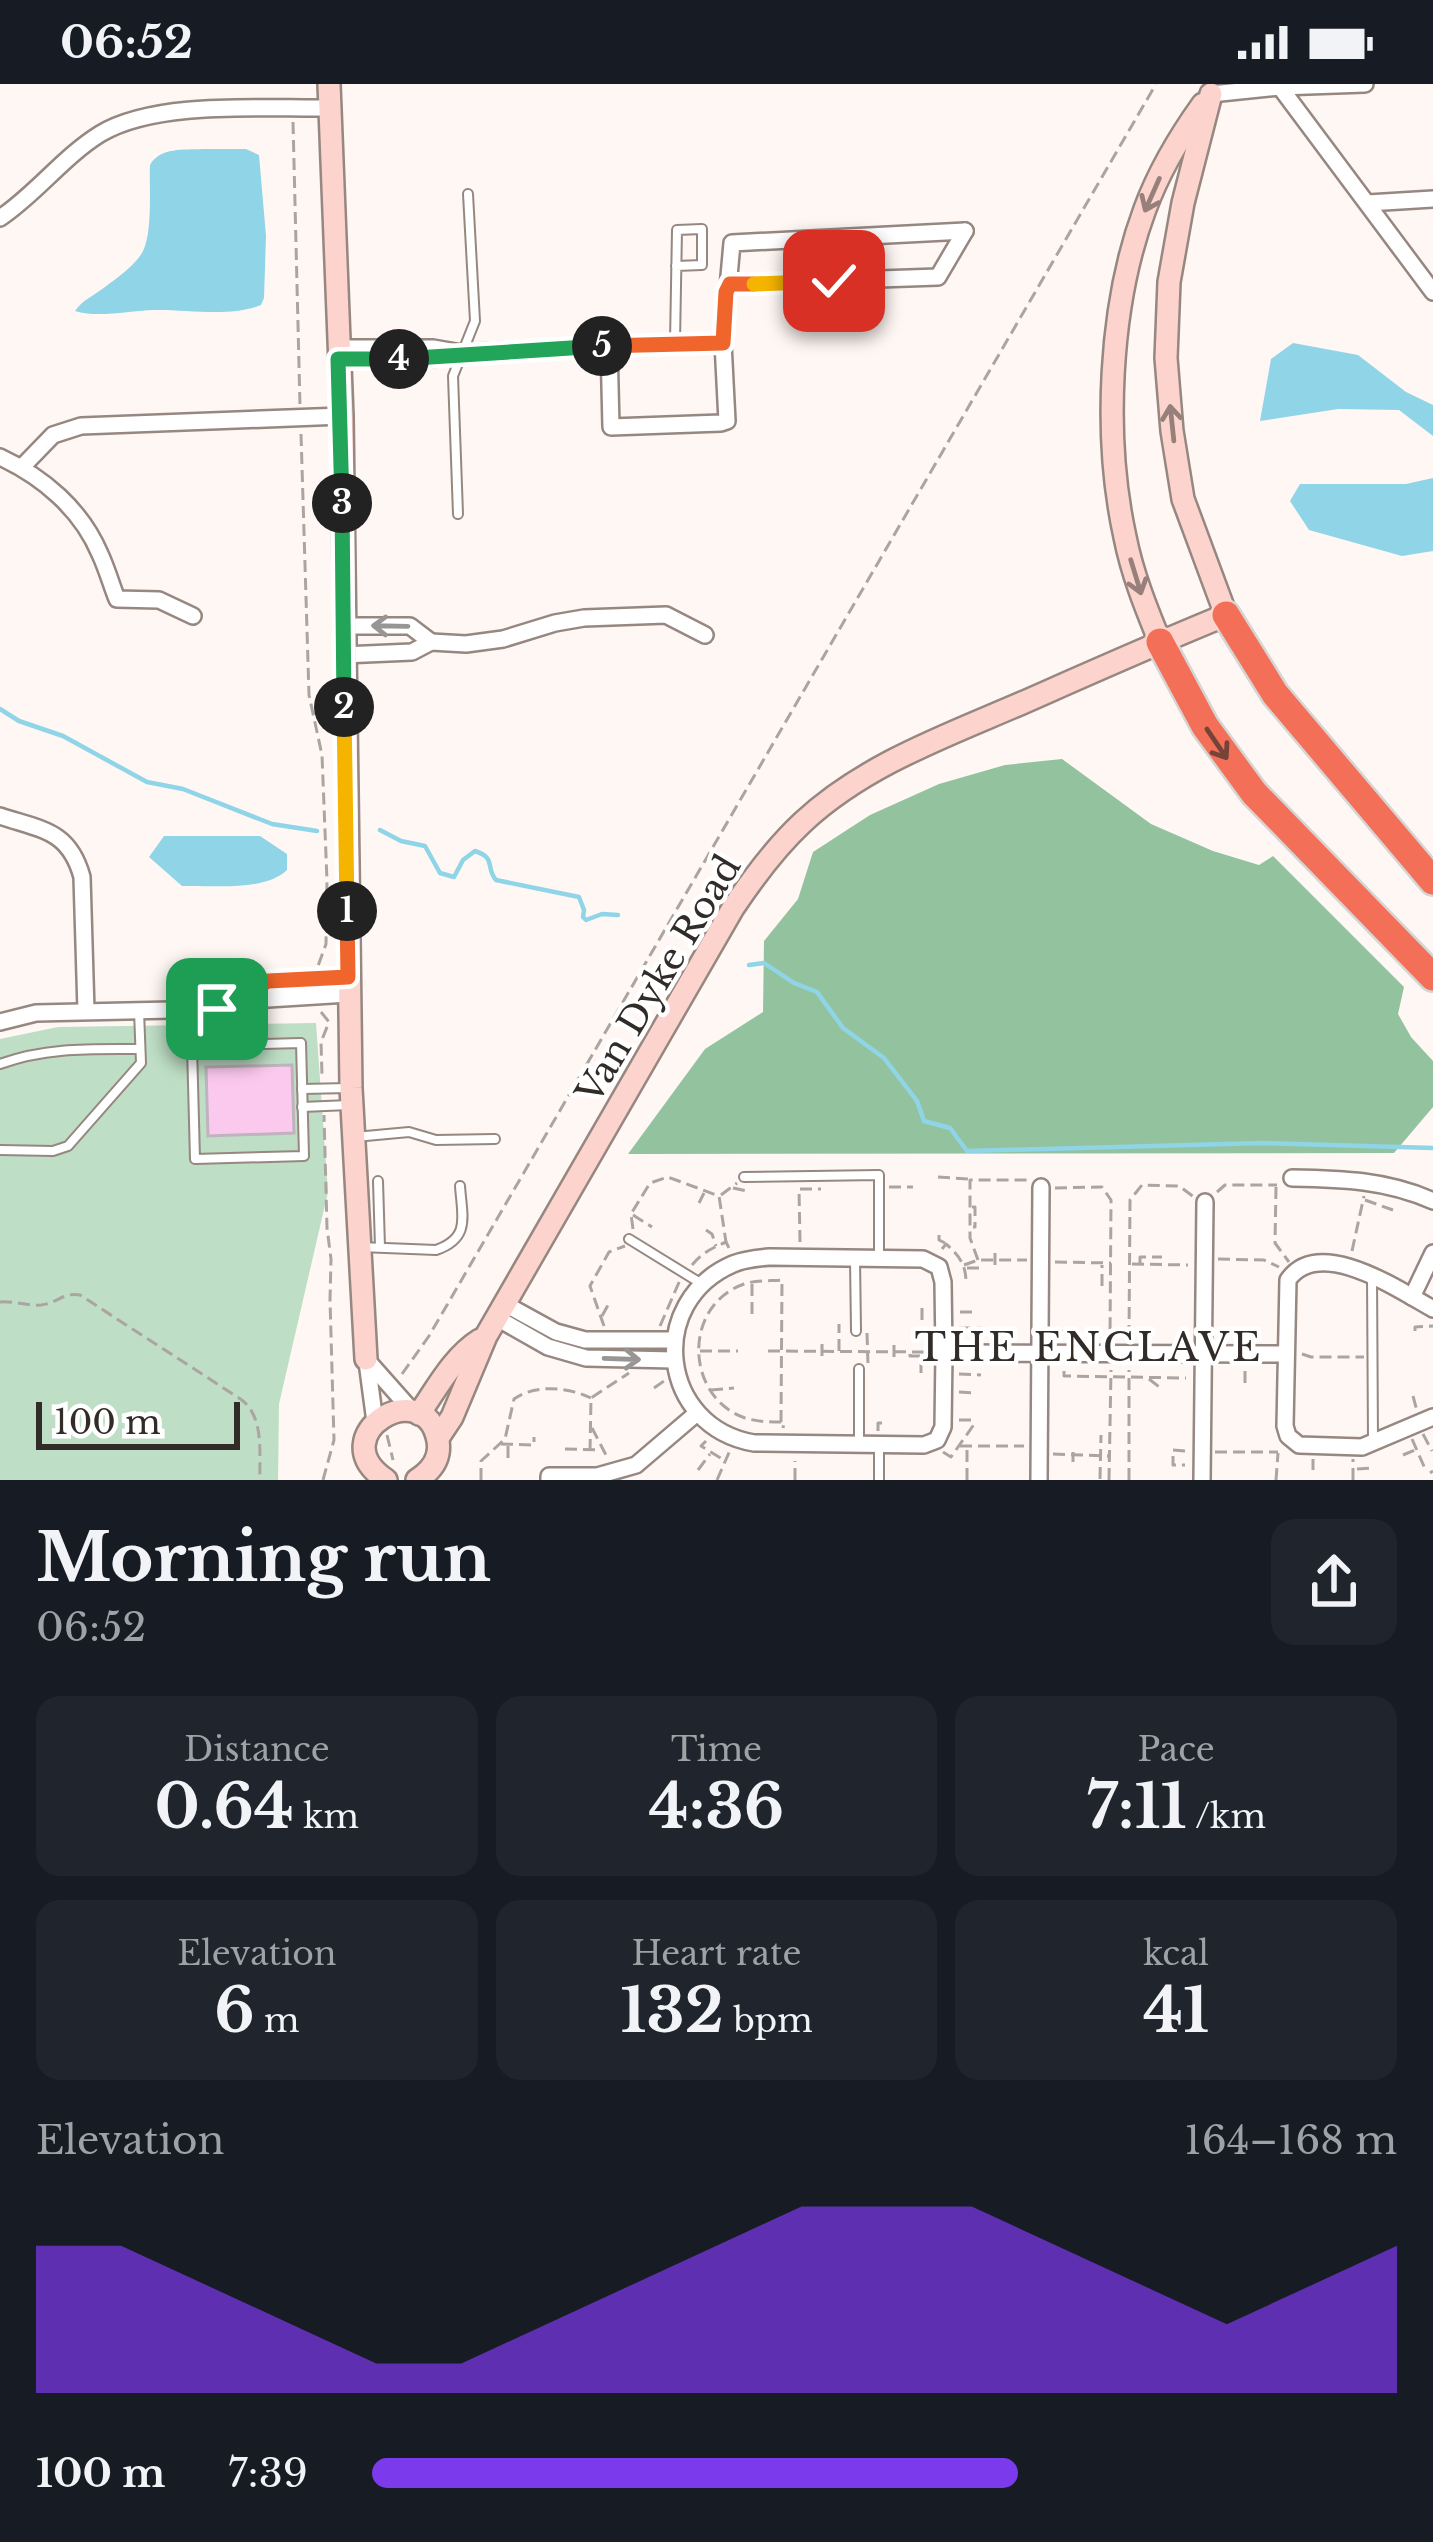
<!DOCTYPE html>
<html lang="en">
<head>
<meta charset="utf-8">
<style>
  :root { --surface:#171b24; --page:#20242c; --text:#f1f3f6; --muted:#9ea1a6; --accent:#7c3aed }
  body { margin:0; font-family:"Libre Baskerville",serif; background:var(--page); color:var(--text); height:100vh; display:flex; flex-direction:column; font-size:45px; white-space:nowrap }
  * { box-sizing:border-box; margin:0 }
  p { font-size:39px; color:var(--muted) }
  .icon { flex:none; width:66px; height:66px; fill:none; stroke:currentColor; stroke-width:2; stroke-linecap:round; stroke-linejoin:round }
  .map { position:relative; height:1396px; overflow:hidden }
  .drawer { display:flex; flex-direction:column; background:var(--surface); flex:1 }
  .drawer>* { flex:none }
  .scale { position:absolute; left:36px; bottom:30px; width:204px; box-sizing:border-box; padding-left:12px; border:6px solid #322c29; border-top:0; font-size:33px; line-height:42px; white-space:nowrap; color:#322c29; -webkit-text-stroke:9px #fff; paint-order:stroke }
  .pin { position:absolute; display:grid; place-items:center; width:102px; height:102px; color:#fff; margin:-51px; border-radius:24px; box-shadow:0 6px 18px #0006 }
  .km { position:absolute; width:60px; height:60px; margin:-30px; border-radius:50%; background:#222; color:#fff; font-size:33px; line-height:60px; text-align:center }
  .round { display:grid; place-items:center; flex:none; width:126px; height:126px; border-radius:24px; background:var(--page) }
  .summary { display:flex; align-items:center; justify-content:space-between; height:204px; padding:0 36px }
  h1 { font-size:66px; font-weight:700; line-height:90px }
  .metrics { display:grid; grid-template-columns:repeat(3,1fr); gap:18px; height:204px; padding:12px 36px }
  .metrics div { display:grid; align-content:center; border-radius:24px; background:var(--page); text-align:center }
  .metrics b { font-size:60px; font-weight:700 }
  .metrics small { font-size:33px; font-weight:400 }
  .metrics p { font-size:33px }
  .chart { height:336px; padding:24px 36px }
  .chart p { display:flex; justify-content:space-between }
  .chart svg { width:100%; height:216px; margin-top:12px; fill:var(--accent); opacity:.7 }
  ul { padding:0 36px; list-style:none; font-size:39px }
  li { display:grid; grid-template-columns:192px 144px 1fr; align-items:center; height:90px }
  li i { height:30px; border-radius:15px; background:var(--accent) }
  .status { display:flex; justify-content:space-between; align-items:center; height:84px; padding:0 60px; background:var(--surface); direction:ltr }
  .status svg { height:33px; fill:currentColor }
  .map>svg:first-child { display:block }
  .green { fill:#bedec5 }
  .forest { fill:#92c39e }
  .water { fill:#8fd5e7 }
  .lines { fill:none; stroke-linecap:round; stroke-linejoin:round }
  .stream { stroke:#8fd5e7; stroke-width:4.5 }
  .building { fill:#fbc9ee; stroke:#c1b3bd; stroke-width:3 }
  .lane-casing { stroke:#968780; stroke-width:12 }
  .street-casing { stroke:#968780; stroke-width:20 }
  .secondary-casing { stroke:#968780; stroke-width:26 }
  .highway-casing { stroke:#d6d5d4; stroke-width:32 }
  .path { stroke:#aba5a2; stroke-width:3; stroke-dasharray:12 6; stroke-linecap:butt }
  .lane { stroke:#fff; stroke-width:8 }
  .street { stroke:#fff; stroke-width:15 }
  .secondary { stroke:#fcd4cd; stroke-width:21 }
  .highway { stroke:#f46f58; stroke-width:27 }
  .oneway { stroke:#97807b }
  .oneway2 { stroke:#989694 }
  .oneway3 { stroke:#764339 }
  .split-1-casing { stroke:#fff; stroke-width:24 }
  .split-2-casing { stroke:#fff; stroke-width:24 }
  .split-3-casing { stroke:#fff; stroke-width:24 }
  .split-4-casing { stroke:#fff; stroke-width:24 }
  .split-5-casing { stroke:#fff; stroke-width:24 }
  .split-6-casing { stroke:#fff; stroke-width:24 }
  .split-7-casing { stroke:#fff; stroke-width:24 }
  .split-1 { stroke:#f0652b; stroke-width:15 }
  .split-2 { stroke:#f5b400; stroke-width:15 }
  .split-3 { stroke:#22a559; stroke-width:15 }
  .split-4 { stroke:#22a559; stroke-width:15 }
  .split-5 { stroke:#22a559; stroke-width:15 }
  .split-6 { stroke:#f0652b; stroke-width:15 }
  .split-7 { stroke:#f5b400; stroke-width:15 }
  .labels { text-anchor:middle; stroke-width:9; stroke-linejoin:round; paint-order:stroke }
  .street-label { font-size:36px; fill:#322c29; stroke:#fff }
  .neighbourhood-label { font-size:39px; letter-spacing:3px; fill:#322c29; stroke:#fff }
</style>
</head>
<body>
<div class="status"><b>06:52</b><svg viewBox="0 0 49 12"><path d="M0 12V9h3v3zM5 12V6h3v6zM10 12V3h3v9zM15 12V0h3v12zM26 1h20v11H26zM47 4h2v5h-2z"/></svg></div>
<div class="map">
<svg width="1433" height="1396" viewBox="0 0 1433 1396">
  <rect width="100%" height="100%" fill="#fef7f4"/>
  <path class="green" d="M316 939 328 1108 279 1320 278 1396H0V955L58 943Z"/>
  <path class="forest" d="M1062 675 1151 740 1213 767 1259 781 1273 772 1404 903 1398 930 1411 953 1433 977V1023L1394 1069 628 1070 705 965 763 928 764 857 798 815 813 768 870 731 939 700 1005 681Z"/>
  <g class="water">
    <path d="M203 65H246L259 71 266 152 264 214 261 221C229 234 186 225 153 226 128 227 98 234 75 227 83 215 94 212 105 203 117 194 134 182 142 169 153 150 149 105 150 81 160 63 184 66 203 65Z"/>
    <path d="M1293 259 1358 271 1406 308 1433 321V352L1399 326 1338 325 1260 337 1271 275Z"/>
    <path d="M1433 394V467L1402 472 1309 446 1290 417 1300 400H1406Z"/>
    <path d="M164 752H260L287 770V786C264 808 213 801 182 802L149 773Z"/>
  </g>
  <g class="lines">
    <g class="stream">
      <path d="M0 625 19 637 63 652 147 698 183 705 272 740 317 747"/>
      <path d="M380 746 401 757 425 762 440 789 454 793 463 776 475 767C497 774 485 784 496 796L579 813 584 826 583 833 586 836 602 830 618 831"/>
      <path d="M749 881 764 879 794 899 817 908 843 944 884 974 917 1017 924 1037 950 1044 967 1067 1263 1059 1433 1064"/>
    </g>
  </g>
  <path class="building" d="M292 981 294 1049 208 1052 206 983Z"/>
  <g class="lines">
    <g class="lane-casing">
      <g id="lane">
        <path d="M675 258 677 146 702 145V181L676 182"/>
        <path d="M458 430 453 292 475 237 468 110"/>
        <path d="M301 959 304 1072 195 1075 192 962Z"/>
        <path d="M0 980C46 963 92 965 140 965"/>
        <path d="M302 1005 349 1004"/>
        <path d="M302 1023 349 1021"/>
        <path d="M355 1053 409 1048 436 1056 495 1055"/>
        <path d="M0 1066 53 1067 68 1062 141 979 139 927"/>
        <path d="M744 1093 879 1091V1173"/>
        <path d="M378 1097 380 1163"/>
        <path d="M629 1155 702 1200"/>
        <path d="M360 1163 436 1166C471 1154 462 1132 460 1102"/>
        <path d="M855 1175 856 1247"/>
        <path d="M1372 1192 1373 1357"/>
        <path d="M859 1285V1361"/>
        <path d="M879 1362V1396"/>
      </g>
    </g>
    <g class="street-casing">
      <g id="street">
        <path d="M1280 3 1433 208"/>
        <path d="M1211 10 1280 3 1365 0"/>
        <path d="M1368 119 1433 115"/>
        <path d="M0 134C36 110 63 73 100 50 156 16 263 25 329 24"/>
        <path d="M730 200 938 193 965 147"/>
        <path d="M609 261 611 343 721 339 727 337 723 259 732 159 965 147"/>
        <path d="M338 264H433L462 269 432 275H338"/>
        <path d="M462 269 609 261 723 259"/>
        <path d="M0 373C43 393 81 425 100 470 107 485 111 500 117 515L159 516 193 532"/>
        <path d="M22 383 53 351 81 342 342 332"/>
        <path d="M343 542H410L431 558"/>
        <path d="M343 571 412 568 431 558 466 560 503 555 555 539 584 534 666 531 705 551"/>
        <path d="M0 732C42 746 69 746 82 793L86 927"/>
        <path d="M348 893 268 897 247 910 268 915 348 910"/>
        <path d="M0 938 36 929 217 925 247 910"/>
        <path d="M1292 1094C1342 1095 1387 1096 1433 1117"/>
        <path d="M770 1173 923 1175 939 1183 943 1198 944 1269 943 1343 937 1356 924 1361 754 1359C660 1343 645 1218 733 1180 745 1175 758 1174 770 1173Z"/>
        <path d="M1412 1213 1433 1169"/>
        <path d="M505 1220 556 1248 585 1256H674"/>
        <path d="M1433 1225C1399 1206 1319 1151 1288 1196L1285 1342 1288 1352 1299 1361 1362 1363 1433 1333"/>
        <path d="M497 1234 548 1263 586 1274 673 1276"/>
        <path d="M944 1269 1285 1270"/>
        <path d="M366 1275 413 1328"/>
        <path d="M367 1278 375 1338"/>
        <path d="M549 1396V1392H597L636 1381 697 1329"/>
        <path d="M1039 1396 1041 1103"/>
        <path d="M1202 1396 1205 1118"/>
      </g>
    </g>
    <g class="secondary-casing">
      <g id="secondary">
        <path d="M329 0 342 332 351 1004 366 1275"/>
        <path d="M1160 558C1146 524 1132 489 1125 453 1103 353 1109 221 1145 125 1159 87 1180 52 1203 20"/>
        <path d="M419 1330C437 1304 453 1273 480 1256"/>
        <path d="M438 1354 452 1333 486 1252 733 824C753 794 776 763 803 738 864 681 946 652 1022 619 1090 589 1157 559 1226 531L1183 415 1172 347 1166 274 1169 198 1183 119 1211 10"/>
        <path d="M386 1396C319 1351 426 1288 438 1357 441 1375 431 1387 417 1396"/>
      </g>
    </g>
    <g class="highway-casing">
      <g id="highway">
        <path d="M1226 531 1275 610 1433 797"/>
        <path d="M1160 558 1205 642 1254 709 1433 893"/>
      </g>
    </g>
    <g class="path">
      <path d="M293 38 300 322"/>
      <path d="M301 350 309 611 322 671 327 797 326 860 318 882"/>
      <path d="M321 928 329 938 321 958 322 991"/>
      <path d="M938 1093 969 1095"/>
      <path d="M889 1103H913"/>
      <path d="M1276 1103 1275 1159 1289 1178"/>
      <path d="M733 1104 747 1107"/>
      <path d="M1055 1104 1102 1103 1111 1116 1110 1253"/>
      <path d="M1217 1108 1225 1101H1277"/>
      <path d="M721 1111 737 1099"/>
      <path d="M1365 1116 1393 1126"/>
      <path d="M699 1119 704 1109"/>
      <path d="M972 1123H975V1143H973"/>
      <path d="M633 1131 652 1143"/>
      <path d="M633 1145 631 1130 650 1099 668 1093 719 1112 726 1158"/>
      <path d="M706 1146 712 1150 716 1162"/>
      <path d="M939 1151V1156L945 1159"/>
      <path d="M800 1158 799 1105H821"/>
      <path d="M942 1165 946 1160C959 1171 966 1181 966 1198"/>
      <path d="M1352 1167 1364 1112"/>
      <path d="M1218 1175 1264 1176 1279 1183"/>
      <path d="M978 1176 970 1154V1096H1031"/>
      <path d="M1055 1178 1111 1179"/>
      <path d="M1140 1179V1173H1162"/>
      <path d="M1132 1180 1188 1181"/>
      <path d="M692 1181C702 1169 712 1164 726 1158L730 1166"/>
      <path d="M964 1181 978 1176H1027"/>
      <path d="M995 1181V1166"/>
      <path d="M967 1184H982"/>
      <path d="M752 1200V1236"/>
      <path d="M1102 1202V1181"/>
      <path d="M0 1218C14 1217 29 1222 41 1221 58 1219 63 1208 80 1211L239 1314C265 1331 259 1368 260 1396"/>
      <path d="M960 1228H973"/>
      <path d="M602 1232 608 1221"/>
      <path d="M922 1236V1220"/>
      <path d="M604 1242 590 1202 609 1168 625 1162"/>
      <path d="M660 1242 680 1196"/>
      <path d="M959 1244H982"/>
      <path d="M1415 1247V1243L1433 1242"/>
      <path d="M867 1249 868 1281"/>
      <path d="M1057 1252V1247H1067"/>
      <path d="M1129 1253 1130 1116 1142 1101 1179 1102 1194 1113"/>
      <path d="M822 1260V1275"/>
      <path d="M894 1261V1275"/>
      <path d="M700 1267H738"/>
      <path d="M768 1267 928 1268"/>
      <path d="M839 1267V1240"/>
      <path d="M910 1270V1272H921V1291"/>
      <path d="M1302 1270 1311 1273H1364"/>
      <path d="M1064 1287V1292L1186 1294"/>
      <path d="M402 1290 429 1252 1156 0"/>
      <path d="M959 1290 981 1291"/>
      <path d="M1149 1295 1162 1305"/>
      <path d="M1245 1299V1283"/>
      <path d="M654 1304 664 1297"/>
      <path d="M711 1306 734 1304"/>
      <path d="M959 1308 973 1309"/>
      <path d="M1413 1312 1417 1327"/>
      <path d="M959 1336H972"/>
      <path d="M781 1338 782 1196C770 1197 756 1196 744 1200 682 1222 685 1313 745 1334 758 1338 771 1338 784 1338L783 1344"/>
      <path d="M592 1344 607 1373"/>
      <path d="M878 1347V1339H886"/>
      <path d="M1423 1350 1432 1367"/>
      <path d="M387 1351 393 1376"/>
      <path d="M1412 1355 1426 1387"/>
      <path d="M706 1357 701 1362 724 1376"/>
      <path d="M501 1360 534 1361V1353"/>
      <path d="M508 1362V1374"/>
      <path d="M960 1362H1024"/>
      <path d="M565 1365 601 1366"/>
      <path d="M590 1367 591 1314 629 1289"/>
      <path d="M1185 1367 1173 1366V1381H1185"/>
      <path d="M943 1368 951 1373 975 1339"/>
      <path d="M1215 1368H1278"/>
      <path d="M1053 1370 1109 1372"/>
      <path d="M1403 1371 1415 1366"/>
      <path d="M1313 1375V1386"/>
      <path d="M1073 1378V1368"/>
      <path d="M1357 1385 1373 1384"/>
      <path d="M698 1386 710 1370"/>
      <path d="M1430 1389 1433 1387"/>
      <path d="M1100 1395 1101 1351"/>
      <path d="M323 1396 334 1356 330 1216 331 1175 327 1144 324 1031"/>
      <path d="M481 1396V1377L505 1355 514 1315C535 1300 568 1303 591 1314"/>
      <path d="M717 1396 731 1364"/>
      <path d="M795 1396V1377"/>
      <path d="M967 1396V1363"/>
      <path d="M1109 1396 1111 1286"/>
      <path d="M1129 1396V1286"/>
      <path d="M1276 1396 1278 1369"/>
      <path d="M1353 1396V1375"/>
    </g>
    <use href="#lane" class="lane"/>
    <use href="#street" class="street"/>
    <use href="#secondary" class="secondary"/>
    <use href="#highway" class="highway"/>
  </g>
  <defs><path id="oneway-shaft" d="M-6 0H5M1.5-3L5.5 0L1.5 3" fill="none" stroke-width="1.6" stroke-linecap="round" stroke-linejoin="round" transform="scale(3)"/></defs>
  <g class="oneway">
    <use href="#oneway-shaft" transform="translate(1152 111) rotate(114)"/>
    <use href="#oneway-shaft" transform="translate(1172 339) rotate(-96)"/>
    <use href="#oneway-shaft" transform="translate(1136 493) rotate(73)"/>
  </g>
  <g class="oneway2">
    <use href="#oneway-shaft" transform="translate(390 542) rotate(-179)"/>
    <use href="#oneway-shaft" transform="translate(622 1275) rotate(2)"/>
  </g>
  <use class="oneway3" href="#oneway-shaft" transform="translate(1217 660) rotate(56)"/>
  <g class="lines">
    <g class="split-1-casing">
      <path id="split-1" d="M217 925 268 897 348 893 347 827"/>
    </g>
    <g class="split-2-casing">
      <path id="split-2" d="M344 623 347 827"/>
    </g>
    <g class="split-3-casing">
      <path id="split-3" d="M342 419 344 623"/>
    </g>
    <g class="split-4-casing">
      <path id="split-4" d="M342 419 338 275H399"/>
    </g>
    <g class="split-5-casing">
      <path id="split-5" d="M399 275 602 262"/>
    </g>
    <g class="split-6-casing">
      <path id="split-6" d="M602 262 723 259 726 208 730 200H754"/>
    </g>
    <g class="split-7-casing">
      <path id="split-7" d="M754 200 834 197"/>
    </g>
    <use href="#split-1" class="split-1"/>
    <use href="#split-2" class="split-2"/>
    <use href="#split-3" class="split-3"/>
    <use href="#split-4" class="split-4"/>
    <use href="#split-5" class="split-5"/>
    <use href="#split-6" class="split-6"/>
    <use href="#split-7" class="split-7"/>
  </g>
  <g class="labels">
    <g class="street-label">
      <text transform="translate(658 895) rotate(-59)" y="13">Van Dyke Road</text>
    </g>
    <g class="neighbourhood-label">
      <text x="1089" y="1277">THE ENCLAVE</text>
    </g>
  </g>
</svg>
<div class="scale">100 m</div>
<div class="pin" style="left:217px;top:925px;background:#1e9e55"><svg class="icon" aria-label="arrive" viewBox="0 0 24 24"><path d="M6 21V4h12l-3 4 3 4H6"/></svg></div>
<div class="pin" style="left:834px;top:197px;background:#d93025"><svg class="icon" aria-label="check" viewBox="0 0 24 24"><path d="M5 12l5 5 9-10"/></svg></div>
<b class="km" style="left:347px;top:827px">1</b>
<b class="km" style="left:344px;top:623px">2</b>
<b class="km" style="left:342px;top:419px">3</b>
<b class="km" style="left:399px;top:275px">4</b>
<b class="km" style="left:602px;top:262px">5</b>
</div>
<section class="drawer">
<div class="summary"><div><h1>Morning run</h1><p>06:52</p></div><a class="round"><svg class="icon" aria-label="share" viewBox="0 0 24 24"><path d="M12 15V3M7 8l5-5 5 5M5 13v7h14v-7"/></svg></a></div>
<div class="metrics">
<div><p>Distance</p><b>0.64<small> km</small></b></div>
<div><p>Time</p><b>4:36</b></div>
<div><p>Pace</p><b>7:11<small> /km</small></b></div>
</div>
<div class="metrics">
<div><p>Elevation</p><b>6<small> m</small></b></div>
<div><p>Heart rate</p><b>132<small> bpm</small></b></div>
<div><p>kcal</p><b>41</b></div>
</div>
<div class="chart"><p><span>Elevation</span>164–168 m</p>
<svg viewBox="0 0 160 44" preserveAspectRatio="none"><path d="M0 44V14L10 14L20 22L30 30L40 38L50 38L60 30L70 22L80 14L90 6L100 6L110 6L120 14L130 22L140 30L150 22L160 14V44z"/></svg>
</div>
<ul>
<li><b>100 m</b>7:39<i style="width:63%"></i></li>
</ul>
</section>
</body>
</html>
